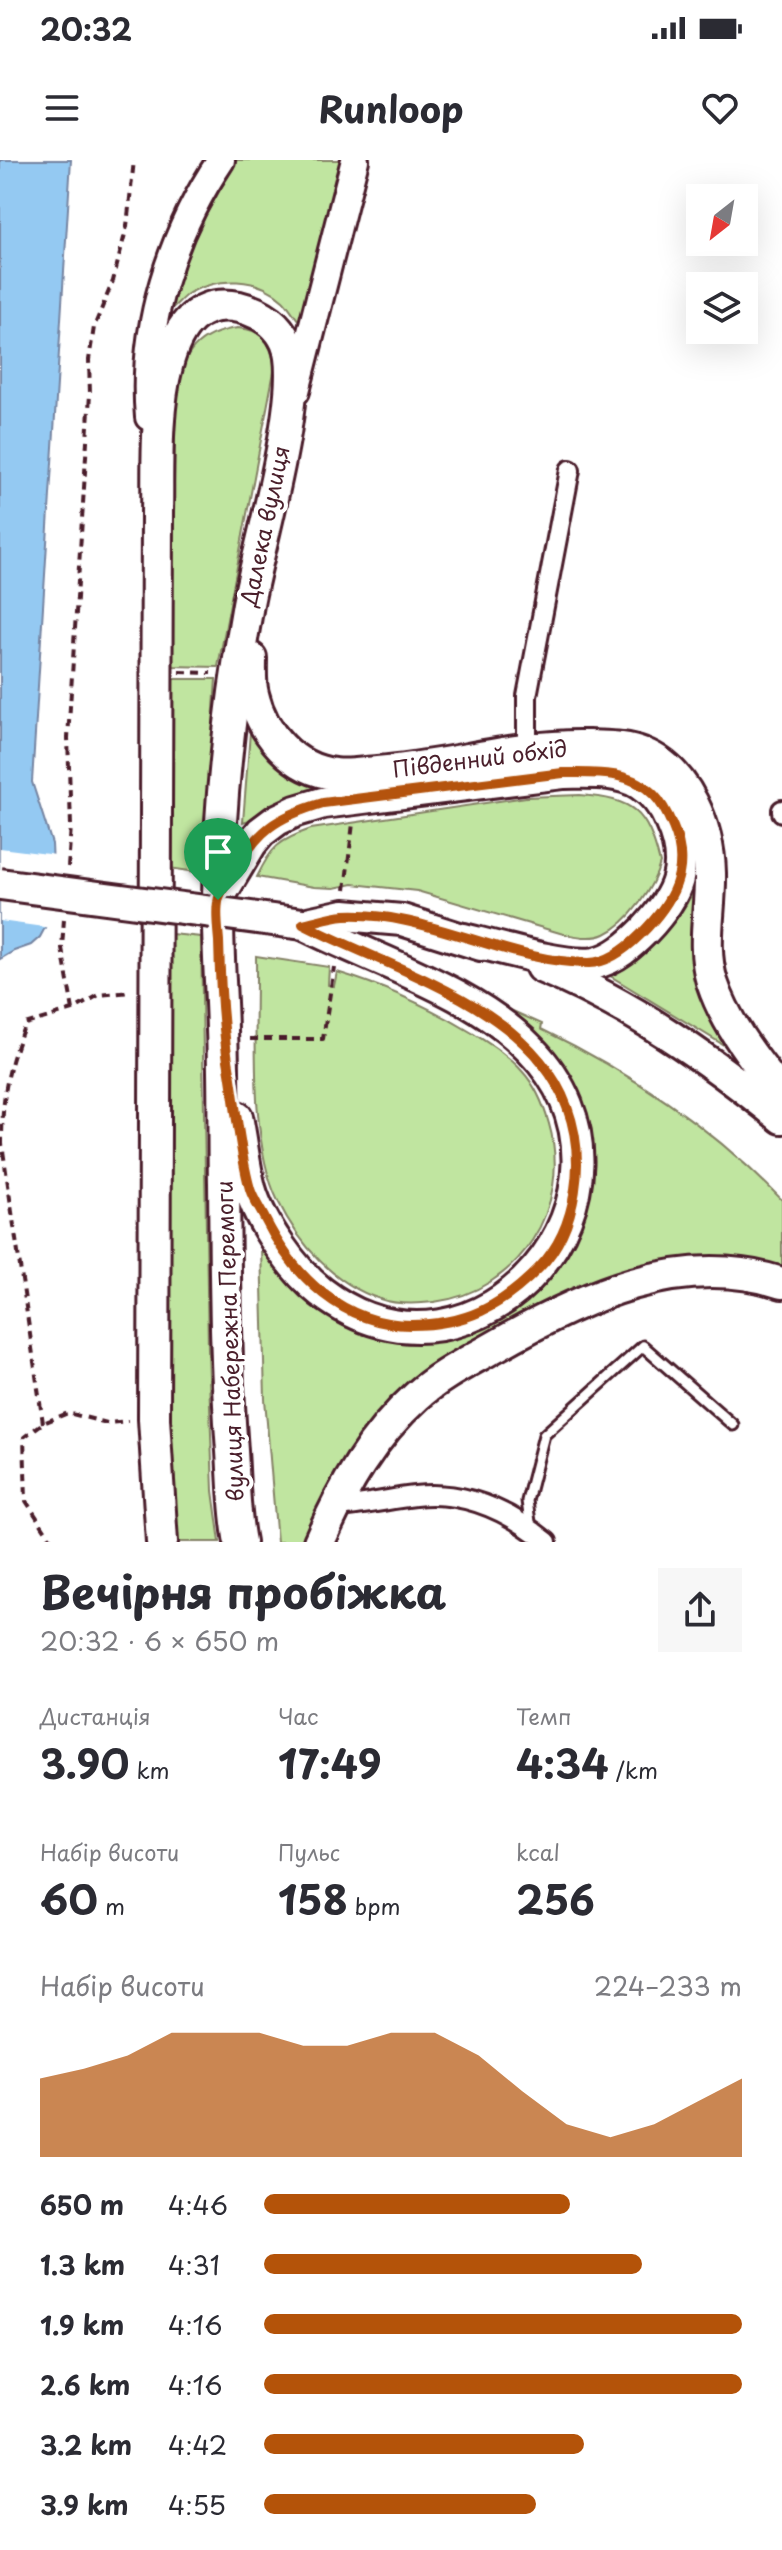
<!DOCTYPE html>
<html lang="uk">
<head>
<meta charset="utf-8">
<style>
  :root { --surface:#fff; --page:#f7f7f7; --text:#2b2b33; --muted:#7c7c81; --accent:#b45309 }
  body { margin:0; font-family:"Playpen Sans",sans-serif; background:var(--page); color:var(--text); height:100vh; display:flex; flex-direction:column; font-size:30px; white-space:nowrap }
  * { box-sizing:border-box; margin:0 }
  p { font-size:26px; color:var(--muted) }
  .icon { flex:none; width:44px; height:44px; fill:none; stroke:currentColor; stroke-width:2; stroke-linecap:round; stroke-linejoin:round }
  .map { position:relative; height:1382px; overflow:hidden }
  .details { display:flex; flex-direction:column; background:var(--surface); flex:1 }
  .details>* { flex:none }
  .needle { width:52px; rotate:211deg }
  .tools { position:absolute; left:686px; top:24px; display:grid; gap:16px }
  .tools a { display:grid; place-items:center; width:72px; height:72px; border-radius:0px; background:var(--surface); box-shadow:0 8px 32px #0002; font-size:40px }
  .pin { position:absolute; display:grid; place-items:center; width:68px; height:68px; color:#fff; margin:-82px -34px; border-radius:50% 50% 50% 0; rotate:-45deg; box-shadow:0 0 8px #0007 }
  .pin .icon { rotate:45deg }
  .round { display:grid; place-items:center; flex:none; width:84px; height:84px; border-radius:0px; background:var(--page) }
  .headline { display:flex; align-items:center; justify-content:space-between; height:136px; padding:0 40px }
  h1 { font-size:44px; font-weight:700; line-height:60px }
  .figures { display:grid; grid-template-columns:repeat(3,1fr); gap:12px; height:136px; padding:8px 40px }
  .figures div { display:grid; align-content:center }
  .figures b { font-size:40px; font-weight:700 }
  .figures small { font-size:22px; font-weight:400 }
  .figures p { font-size:22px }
  .chart { height:224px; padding:16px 40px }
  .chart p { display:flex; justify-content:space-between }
  .chart svg { width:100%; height:144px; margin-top:8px; fill:var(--accent); opacity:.7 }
  ul { padding:0 40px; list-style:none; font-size:26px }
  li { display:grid; grid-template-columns:128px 96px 1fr; align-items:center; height:60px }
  li i { height:20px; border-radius:10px; background:var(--accent) }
  .status { display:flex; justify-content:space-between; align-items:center; height:56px; padding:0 40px; background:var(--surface); direction:ltr }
  .status svg { height:22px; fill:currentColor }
  header { display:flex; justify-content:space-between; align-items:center; height:104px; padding:0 40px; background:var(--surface); font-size:36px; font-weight:700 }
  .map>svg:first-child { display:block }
  .green { fill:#c0e5a0; stroke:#858266; stroke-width:2 }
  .water { fill:#94c9f2; stroke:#7685a2; stroke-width:2 }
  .pier { fill:#fff }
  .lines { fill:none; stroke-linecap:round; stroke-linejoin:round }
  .lane-casing { stroke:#4a1f2b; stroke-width:15 }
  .street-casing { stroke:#4a1f2b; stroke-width:24 }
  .secondary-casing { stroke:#4a1f2b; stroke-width:32 }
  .primary-casing { stroke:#4a1f2b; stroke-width:36 }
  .path { stroke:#4a1f2b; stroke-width:4; stroke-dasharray:8 6; stroke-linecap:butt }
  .lane { stroke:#fff; stroke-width:9 }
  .street { stroke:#fff; stroke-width:18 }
  .secondary { stroke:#fff; stroke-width:26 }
  .primary { stroke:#fff; stroke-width:30 }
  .primary-bridge-casing { stroke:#4a1f2b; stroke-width:36; stroke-linecap:butt }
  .primary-bridge { stroke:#fff; stroke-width:30 }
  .route-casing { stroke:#fff; stroke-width:16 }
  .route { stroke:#b45309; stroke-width:10 }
  .labels { text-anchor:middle; stroke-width:8; stroke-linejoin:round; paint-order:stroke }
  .street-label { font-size:22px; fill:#4a1f2b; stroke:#fff }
</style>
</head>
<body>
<div class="status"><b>20:32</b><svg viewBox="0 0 49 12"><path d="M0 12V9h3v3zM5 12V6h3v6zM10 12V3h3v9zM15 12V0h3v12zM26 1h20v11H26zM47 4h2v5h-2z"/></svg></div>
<header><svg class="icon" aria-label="menu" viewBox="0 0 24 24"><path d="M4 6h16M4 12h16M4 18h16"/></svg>Runloop<svg class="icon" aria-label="heart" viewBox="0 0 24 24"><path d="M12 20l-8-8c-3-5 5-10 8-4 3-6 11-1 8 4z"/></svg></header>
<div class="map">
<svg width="782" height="1382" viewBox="0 0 782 1382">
  <rect width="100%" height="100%" fill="#fff"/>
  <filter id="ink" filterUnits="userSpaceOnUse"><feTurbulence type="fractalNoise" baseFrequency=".0125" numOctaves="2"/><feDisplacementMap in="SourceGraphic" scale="16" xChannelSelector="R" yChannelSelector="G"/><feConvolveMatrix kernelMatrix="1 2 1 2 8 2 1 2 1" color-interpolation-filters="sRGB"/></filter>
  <g filter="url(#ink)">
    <g class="green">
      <path d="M237 0H340L302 159 298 160C293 153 288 145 283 140 257 116 218 117 189 133 180 139 175 148 165 153 181 97 208 50 237 0Z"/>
      <path d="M238 168C265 170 270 182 275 206L218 507 170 506 176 232C182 194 198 173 238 168Z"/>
      <path d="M170 519H216L203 713 169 708Z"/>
      <path d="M251 559C276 602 297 618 347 624 391 618 435 613 480 606 530 600 587 584 637 600 676 612 703 670 702 709 701 782 689 817 732 884L727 887 607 814C640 795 690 759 696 718 700 696 691 673 682 653 672 633 658 614 636 606 609 595 573 601 545 603L297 637 260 657 243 662Z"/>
      <path d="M580 635C634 639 647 651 660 703 654 727 629 763 605 774 592 780 574 776 560 773L417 731 353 724 334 728 314 727 257 717C271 687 279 680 311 669L526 637Z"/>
      <path d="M171 774 201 777 208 1189 213 1331 220 1382H176L171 1330 168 1186Z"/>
      <path d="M256 796 329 807 328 825 334 826 337 812C387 827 430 847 474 874 491 885 509 896 522 911 536 926 544 946 549 964 573 1047 519 1131 434 1142 417 1144 397 1145 380 1139 334 1124 299 1084 278 1041 248 981 257 864 256 796Z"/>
      <path d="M495 843 542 864 541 869C630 912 713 968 782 1040V1108C664 1072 566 1129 470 1189 435 1211 401 1230 373 1261 342 1296 322 1339 304 1382H277L265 1239 261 1087C288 1124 317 1155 362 1172 383 1180 405 1181 428 1180 529 1175 603 1081 590 983 586 949 574 916 552 888 537 870 514 856 495 843Z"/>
    </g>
    <path class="water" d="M0 0H71L32 622 52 684 55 749 40 777 31 785 14 791 0 799Z"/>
    <path class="pier" d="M0 688 56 695 59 750 51 768 0 761Z"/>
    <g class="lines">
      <g class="lane-casing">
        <path id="lane" d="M531 1369 527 1341 544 1275 643 1186 733 1265"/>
      </g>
      <g class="street-casing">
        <g id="street">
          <path d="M527 589V536L570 310"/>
          <path d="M782 652V650"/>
          <path d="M334 1347C362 1346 388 1339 415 1336 465 1330 509 1351 547 1382"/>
        </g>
      </g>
      <g class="secondary-casing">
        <g id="secondary">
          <path d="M296 231 355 0"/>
          <path d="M149 257C141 168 171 74 221 0"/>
        </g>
      </g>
      <g class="primary-casing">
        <g id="primary">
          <path d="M251 498C251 510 250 523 253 534 262 573 293 610 335 614 348 616 363 613 377 612 448 607 517 584 588 586 606 587 625 586 642 593 687 610 709 668 710 713 711 750 701 785 712 822 726 865 755 900 782 935"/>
          <path d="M221 734 251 684 261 672 277 660 296 651 323 643 563 613C588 613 618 610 640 624 654 633 664 646 670 661 691 707 678 735 645 770 631 784 615 799 595 803 566 808 494 786 464 779"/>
          <path d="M303 764 344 755 402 760 481 785"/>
          <path d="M541 807C629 843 708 898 782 958"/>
          <path d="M237 957C242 980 244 1005 250 1028 260 1063 293 1110 321 1132 480 1254 667 1029 530 889 472 829 377 802 303 764"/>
          <path d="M162 1382 154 1259 157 352C159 298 145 128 239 147 260 152 277 162 286 182 306 228 258 388 248 444 231 539 219 644 218 740 217 784 221 827 222 870 224 921 223 972 224 1023 225 1112 225 1202 232 1291 234 1321 234 1352 240 1382"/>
          <path d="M319 1382C343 1328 372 1276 417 1236 439 1216 468 1202 494 1187 581 1137 681 1090 782 1123"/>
        </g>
      </g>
      <g class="path">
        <path d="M180 512 211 513"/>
        <path d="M68 707 71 666 68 578 90 234 89 200 94 167 113 121 127 66 134 0"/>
        <path d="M345 730 353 663"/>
        <path d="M64 759 62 788 73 850"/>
        <path d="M250 879H323L334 807"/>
        <path d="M43 1263 2 984C2 936 7 909 25 864L73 850 99 835 131 832"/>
        <path d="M53 1382 26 1341 24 1277 43 1263 68 1253 107 1263 128 1261"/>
      </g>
      <use href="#lane" class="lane"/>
      <use href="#street" class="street"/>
      <use href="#secondary" class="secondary"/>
      <use href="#primary" class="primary"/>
      <g class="primary-bridge-casing">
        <path id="primary-bridge" d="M0 724 303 764"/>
      </g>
      <use href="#primary-bridge" class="primary-bridge"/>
    </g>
  </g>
  <g class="lines" filter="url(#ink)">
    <g class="route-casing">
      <path id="route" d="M563 613C595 613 630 610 654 635 663 644 668 655 673 667 692 710 672 743 641 774 628 787 608 803 589 803 507 803 426 751 345 755 331 756 317 761 303 764 391 810 530 845 567 947 586 998 578 1068 539 1108 501 1147 465 1165 411 1165 343 1165 294 1117 265 1059 260 1049 253 1039 250 1029 240 994 236 949 230 912 222 869 220 826 219 781 218 769 216 754 218 742 219 732 228 721 233 713 258 670 276 657 323 643Z"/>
    </g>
    <use href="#route" class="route"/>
  </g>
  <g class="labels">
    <g class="street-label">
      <text transform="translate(265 366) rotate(-78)" y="8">Далека вулиця</text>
      <text transform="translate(480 599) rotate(-7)" y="8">Південний обхід</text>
      <text transform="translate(230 1181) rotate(-92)" y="8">вулиця Набережна Перемоги</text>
    </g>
  </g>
</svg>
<div class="tools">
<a><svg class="needle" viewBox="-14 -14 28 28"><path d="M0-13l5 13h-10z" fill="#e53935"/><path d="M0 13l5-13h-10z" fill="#7c7c81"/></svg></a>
<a><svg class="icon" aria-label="layers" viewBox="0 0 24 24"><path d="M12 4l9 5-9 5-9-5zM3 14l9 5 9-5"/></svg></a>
</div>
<div class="pin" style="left:218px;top:740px;background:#1e9e55"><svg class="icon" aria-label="arrive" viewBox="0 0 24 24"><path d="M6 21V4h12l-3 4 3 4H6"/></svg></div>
</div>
<section class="details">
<div class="headline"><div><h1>Вечірня пробіжка</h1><p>20:32 · 6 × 650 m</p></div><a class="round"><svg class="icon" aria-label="share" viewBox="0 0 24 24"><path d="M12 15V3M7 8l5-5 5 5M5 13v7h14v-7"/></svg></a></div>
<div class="figures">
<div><p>Дистанція</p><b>3.90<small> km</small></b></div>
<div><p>Час</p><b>17:49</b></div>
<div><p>Темп</p><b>4:34<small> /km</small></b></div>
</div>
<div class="figures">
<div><p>Набір висоти</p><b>60<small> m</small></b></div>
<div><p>Пульс</p><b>158<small> bpm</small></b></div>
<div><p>kcal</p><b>256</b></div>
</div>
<div class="chart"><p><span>Набір висоти</span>224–233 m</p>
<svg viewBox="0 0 160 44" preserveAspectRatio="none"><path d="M0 44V20L10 17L20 13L30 6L40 6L50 6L60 10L70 10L80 6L90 6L100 13L110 24L120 34L130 38L140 34L150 27L160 20V44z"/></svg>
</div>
<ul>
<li><b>650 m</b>4:46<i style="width:64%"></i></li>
<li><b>1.3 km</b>4:31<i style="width:79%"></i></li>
<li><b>1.9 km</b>4:16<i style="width:100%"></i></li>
<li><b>2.6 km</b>4:16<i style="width:100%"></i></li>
<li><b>3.2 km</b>4:42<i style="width:67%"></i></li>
<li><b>3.9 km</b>4:55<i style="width:57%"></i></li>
</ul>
</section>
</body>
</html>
